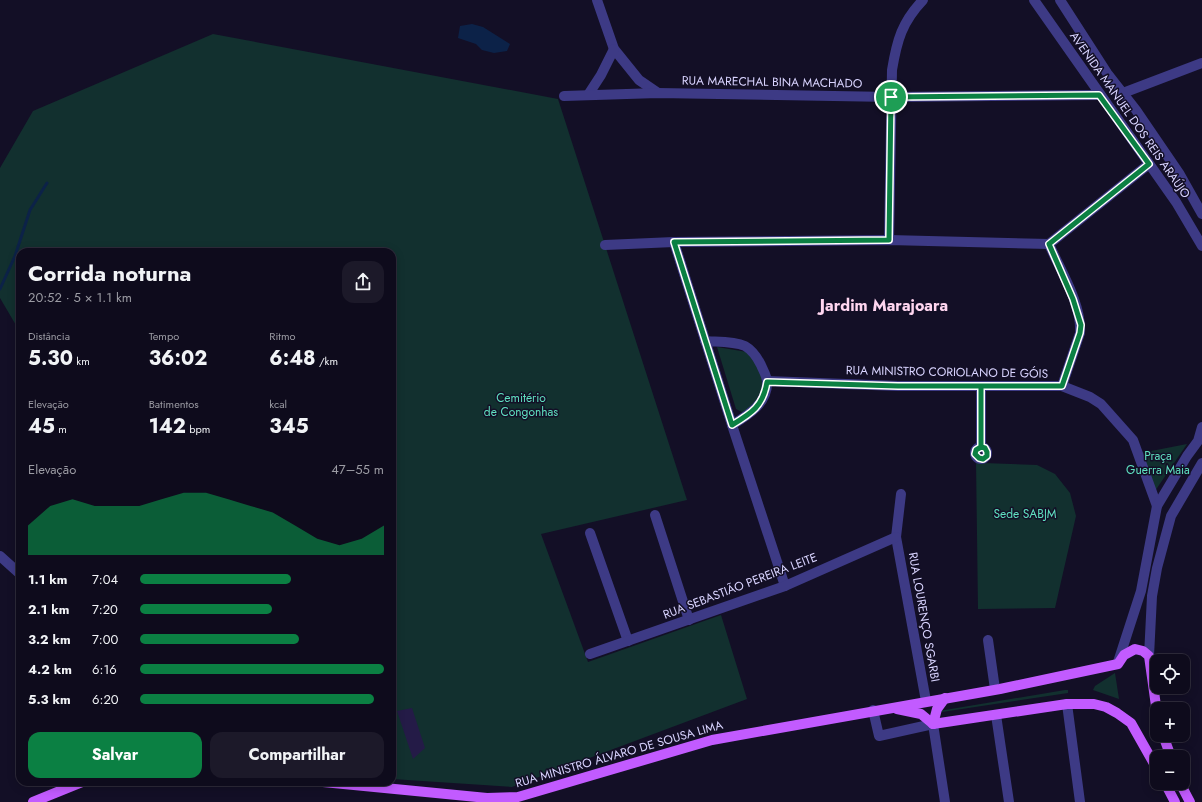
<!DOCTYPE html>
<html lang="pt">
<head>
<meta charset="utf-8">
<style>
  :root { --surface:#0e0b1c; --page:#1c1929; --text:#f1f3f6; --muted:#9b9ba3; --line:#2e2b3b; --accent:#0b8043 }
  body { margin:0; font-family:Jost,sans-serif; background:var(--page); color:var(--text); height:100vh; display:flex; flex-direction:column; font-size:15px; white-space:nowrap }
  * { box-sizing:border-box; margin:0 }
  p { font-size:13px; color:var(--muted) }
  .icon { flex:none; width:22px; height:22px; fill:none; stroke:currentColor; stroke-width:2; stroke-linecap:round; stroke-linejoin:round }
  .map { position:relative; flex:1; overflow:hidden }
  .sheet { position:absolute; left:16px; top:248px; width:380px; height:538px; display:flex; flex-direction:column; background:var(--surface); border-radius:12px; box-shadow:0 2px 10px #0003,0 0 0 1px var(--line) }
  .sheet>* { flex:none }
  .controls { position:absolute; left:1150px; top:654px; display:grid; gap:8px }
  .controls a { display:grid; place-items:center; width:40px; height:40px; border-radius:8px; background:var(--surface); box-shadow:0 2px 10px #0003,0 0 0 1px var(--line); font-size:20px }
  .pin { position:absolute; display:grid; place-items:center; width:34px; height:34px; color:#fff; margin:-17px; border:2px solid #fff; border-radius:50%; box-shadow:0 1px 4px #0007 }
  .round { display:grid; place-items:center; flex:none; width:42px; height:42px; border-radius:12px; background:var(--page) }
  .head { display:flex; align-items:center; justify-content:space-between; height:68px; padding:0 12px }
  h1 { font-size:22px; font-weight:700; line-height:30px }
  .stats { display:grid; grid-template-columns:repeat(3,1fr); gap:6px; height:68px; padding:4px 12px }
  .stats div { display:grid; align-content:center }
  .stats b { font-size:20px; font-weight:700 }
  .stats small { font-size:11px; font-weight:400 }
  .stats p { font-size:11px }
  .chart { height:112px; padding:8px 12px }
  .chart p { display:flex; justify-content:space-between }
  .chart svg { width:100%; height:72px; margin-top:4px; fill:var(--accent); opacity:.7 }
  .primary-button { display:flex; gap:8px; margin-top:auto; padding:8px 12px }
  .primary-button a { flex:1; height:46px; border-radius:12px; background:var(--accent); color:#fff; font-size:16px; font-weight:700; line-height:46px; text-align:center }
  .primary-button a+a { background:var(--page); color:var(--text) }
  ul { padding:0 12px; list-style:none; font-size:13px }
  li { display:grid; grid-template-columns:64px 48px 1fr; align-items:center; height:30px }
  li i { height:10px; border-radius:5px; background:var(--accent) }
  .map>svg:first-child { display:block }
  .green { fill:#12302f }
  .water { fill:#0c2248 }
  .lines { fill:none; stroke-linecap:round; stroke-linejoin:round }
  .stream { stroke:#0c2248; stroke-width:3 }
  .building { fill:#241b47 }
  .minor { stroke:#3d3a85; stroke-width:10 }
  .major { stroke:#c25bff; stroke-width:10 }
  .route-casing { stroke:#fff; stroke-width:8 }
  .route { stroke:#0b8043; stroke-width:5 }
  .labels { text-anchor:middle; stroke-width:3; stroke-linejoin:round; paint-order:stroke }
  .street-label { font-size:12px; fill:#d9d4ff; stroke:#130f26 }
  .park-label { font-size:12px; fill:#5fe0c0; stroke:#130f26 }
  .district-label { font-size:16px; font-weight:bold; fill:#ffd6f0; stroke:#130f26 }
</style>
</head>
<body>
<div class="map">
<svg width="1202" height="802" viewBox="0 0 1202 802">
  <rect width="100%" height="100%" fill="#130f26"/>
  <g class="green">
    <path d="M213 34 558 99 687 500 541 534 588 662 721 615 747 699 512 787 392 779V252H20V332L0 298V168L33 111Z"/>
    <path d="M717 347 747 352 756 360 762 377 763 388 750 410 742 412 736 409Z"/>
    <path d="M1187 444 1155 491 1141 453Z"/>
    <path d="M976 460 983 463 1037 465 1055 474 1070 493 1076 516 1055 608 978 609Z"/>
    <path d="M1115 673 1119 699 1093 690 1095 686Z"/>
    <path d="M1065 690H1068V693L942 712 939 711Z"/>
  </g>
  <path class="water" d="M472 24 483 27 510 44 507 51 494 53 482 50 476 44 458 38 460 26Z"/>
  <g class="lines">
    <path class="stream" d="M0 289 15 256 30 210 47 183"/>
  </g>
  <path class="building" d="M412 708 425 748 413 759 397 711Z"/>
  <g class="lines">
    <g class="minor">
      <path d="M597 0 614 49 639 80 658 93"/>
      <path d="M1034 0 1176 202 1202 246"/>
      <path d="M1060 0 1107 73 1136 110 1179 173 1202 214"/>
      <path d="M1123 93 1202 63"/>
      <path d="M588 95 601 75 614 49"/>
      <path d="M564 96 658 93 891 97 1099 95"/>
      <path d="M889 240 892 70C897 40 902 22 923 0"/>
      <path d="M674 242 732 425 785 586"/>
      <path d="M1049 244C1060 270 1082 304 1080 333L1062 386"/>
      <path d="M605 245 674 242 889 240 1049 244 1149 164"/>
      <path d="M705 341C717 342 733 341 745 346 752 350 757 357 761 365 763 370 767 376 767 382 768 403 748 415 732 425"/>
      <path d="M767 381 898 386H1062L1090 397 1101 404 1133 440 1157 506"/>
      <path d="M981 447V386"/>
      <circle cx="981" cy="453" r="6"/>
      <path d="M901 494 896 537 926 701"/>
      <path d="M655 515 689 620"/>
      <path d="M590 533 628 641"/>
      <path d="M0 556 20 574"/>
      <path d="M988 640 995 689"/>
      <path d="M590 654 785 586 896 537"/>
      <path d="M1149 656 1152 596 1157 568 1171 516 1202 463"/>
      <path d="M1118 662 1141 591 1157 506 1187 456 1198 441 1202 427"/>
      <path d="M1067 704 1080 802"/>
      <path d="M873 710 879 736 933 724 945 802"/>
      <path d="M996 715 1009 802"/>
    </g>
    <g class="major">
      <path d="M897 709 921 714 933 724"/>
      <path d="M933 724 1067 704H1094L1106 707 1117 713 1131 723 1157 769"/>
      <path d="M933 724 937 709 945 698"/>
      <path d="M1163 735 1171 757"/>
      <path d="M323 782 487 798 518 797 712 740 1000 689 1118 664 1124 655 1135 649 1143 651 1149 656 1157 713"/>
      <path d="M1165 783 1175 802"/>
      <path d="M1180 783 1190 802"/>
      <path d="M33 802 82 782"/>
    </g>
  </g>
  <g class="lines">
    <g class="route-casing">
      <path id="route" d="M891 97 889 240 674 242 732 425C752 413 763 406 767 382L898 386H981V447L985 448 987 452V456L983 459 979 458 975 454 976 450 981 447V386H1062L1080 333 1081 325 1073 299 1049 244 1149 164 1099 95 891 97"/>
    </g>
    <use href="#route" class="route"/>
  </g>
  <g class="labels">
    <g class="street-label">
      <text transform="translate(772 82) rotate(1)" y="4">RUA MARECHAL BINA MACHADO</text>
      <text transform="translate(1130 115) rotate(55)" y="4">AVENIDA MANUEL DOS REIS ARAÚJO</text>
      <text transform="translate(947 372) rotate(1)" y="4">RUA MINISTRO CORIOLANO DE GÓIS</text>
      <text transform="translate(740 586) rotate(-21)" y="4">RUA SEBASTIÃO PEREIRA LEITE</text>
      <text transform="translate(924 617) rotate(80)" y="4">RUA LOURENÇO SGARBI</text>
      <text transform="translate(619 754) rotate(-16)" y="4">RUA MINISTRO ÁLVARO DE SOUSA LIMA</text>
    </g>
    <g class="park-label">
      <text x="521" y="402">Cemitério<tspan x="521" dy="14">de Congonhas</tspan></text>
      <text x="1158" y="460">Praça<tspan x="1158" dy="14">Guerra Maia</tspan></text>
      <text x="1025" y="518">Sede SABJM</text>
    </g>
    <g class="district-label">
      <text x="884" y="311">Jardim Marajoara</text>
    </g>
  </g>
</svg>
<div class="controls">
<a><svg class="icon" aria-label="locate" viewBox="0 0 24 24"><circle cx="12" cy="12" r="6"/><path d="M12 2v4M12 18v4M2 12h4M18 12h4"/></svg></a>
<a>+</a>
<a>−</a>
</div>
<div class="pin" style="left:891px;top:97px;background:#1e9e55"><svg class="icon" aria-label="arrive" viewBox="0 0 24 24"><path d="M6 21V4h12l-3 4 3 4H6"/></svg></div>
<section class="sheet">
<div class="head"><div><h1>Corrida noturna</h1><p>20:52 · 5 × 1.1 km</p></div><a class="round"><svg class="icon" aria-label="share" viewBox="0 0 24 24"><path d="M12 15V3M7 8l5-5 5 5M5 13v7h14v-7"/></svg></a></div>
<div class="stats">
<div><p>Distância</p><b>5.30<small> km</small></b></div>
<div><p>Tempo</p><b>36:02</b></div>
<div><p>Ritmo</p><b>6:48<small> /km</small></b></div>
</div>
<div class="stats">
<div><p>Elevação</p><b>45<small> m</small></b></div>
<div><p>Batimentos</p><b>142<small> bpm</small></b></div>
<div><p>kcal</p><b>345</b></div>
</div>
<div class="chart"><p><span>Elevação</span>47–55 m</p>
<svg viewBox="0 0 160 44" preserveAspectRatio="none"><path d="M0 44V26L10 14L20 10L30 14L40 14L50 14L60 10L70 6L80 6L90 10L100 14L110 18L120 26L130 34L140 38L150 34L160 26V44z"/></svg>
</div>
<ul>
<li><b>1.1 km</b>7:04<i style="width:62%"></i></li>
<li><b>2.1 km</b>7:20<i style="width:54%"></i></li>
<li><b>3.2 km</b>7:00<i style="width:65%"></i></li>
<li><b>4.2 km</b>6:16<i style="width:100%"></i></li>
<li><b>5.3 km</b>6:20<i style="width:96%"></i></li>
</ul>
<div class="primary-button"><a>Salvar</a><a>Compartilhar</a></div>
</section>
</div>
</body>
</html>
